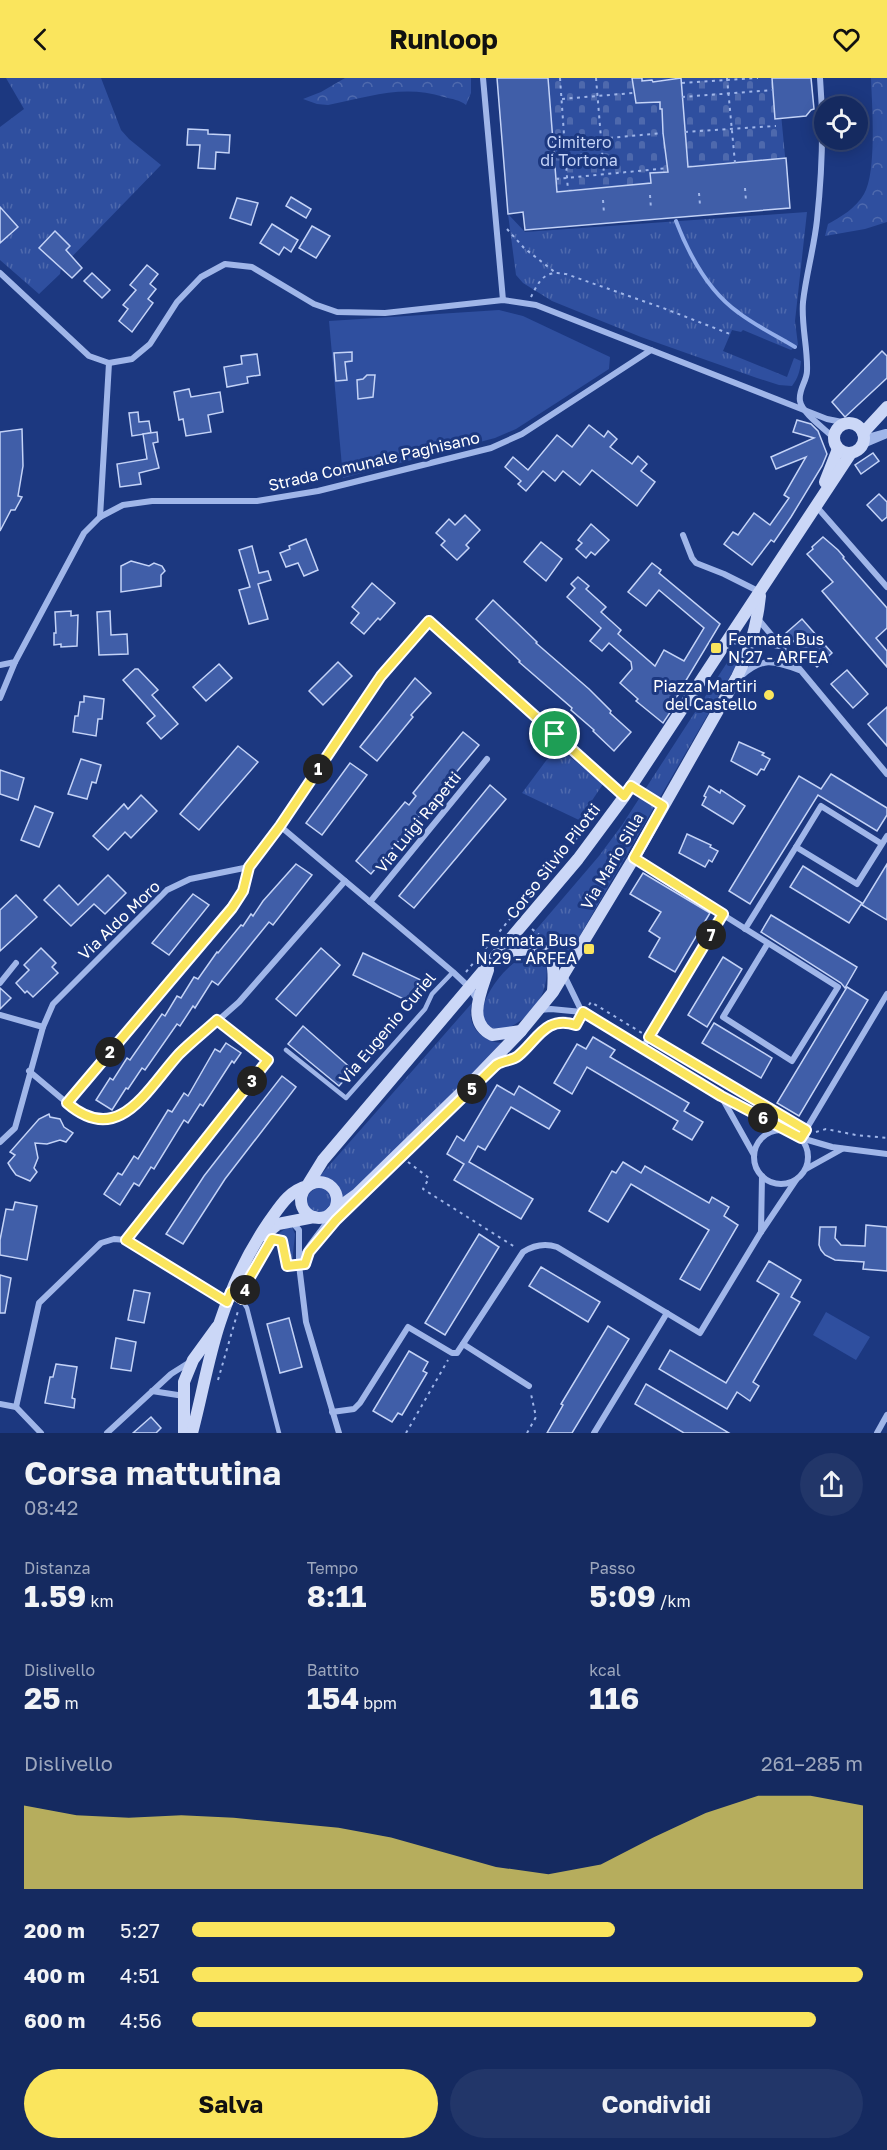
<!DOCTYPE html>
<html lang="it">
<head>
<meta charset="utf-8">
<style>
  :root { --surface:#152a60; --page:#223669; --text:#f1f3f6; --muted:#9da7bd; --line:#344675; --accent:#fae55d }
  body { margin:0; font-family:"Golos Text",sans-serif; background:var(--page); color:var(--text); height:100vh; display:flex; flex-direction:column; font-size:22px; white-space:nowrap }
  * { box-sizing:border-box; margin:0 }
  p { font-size:20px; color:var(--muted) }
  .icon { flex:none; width:33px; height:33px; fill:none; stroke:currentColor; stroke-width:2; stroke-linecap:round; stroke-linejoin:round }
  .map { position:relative; height:1355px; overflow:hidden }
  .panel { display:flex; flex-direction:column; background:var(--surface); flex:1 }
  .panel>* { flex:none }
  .buttons { position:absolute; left:814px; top:18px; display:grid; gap:12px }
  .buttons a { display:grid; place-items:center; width:54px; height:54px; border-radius:50%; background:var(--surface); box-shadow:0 3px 15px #0003,0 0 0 2px var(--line); font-size:30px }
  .pin { position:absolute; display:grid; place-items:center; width:51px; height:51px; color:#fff; margin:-26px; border:3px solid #fff; border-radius:50%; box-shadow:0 2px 6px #0007 }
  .km { position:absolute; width:30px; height:30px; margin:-15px; border-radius:50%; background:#222; color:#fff; font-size:16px; line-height:30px; text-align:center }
  .round { display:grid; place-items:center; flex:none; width:63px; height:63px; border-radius:32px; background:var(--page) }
  .summary { display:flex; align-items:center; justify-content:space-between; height:102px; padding:0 24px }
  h1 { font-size:33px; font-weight:700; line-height:45px }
  .stats { display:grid; grid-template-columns:repeat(3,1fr); gap:9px; height:102px; padding:6px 24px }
  .stats div { display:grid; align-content:center }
  .stats b { font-size:30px; font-weight:700 }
  .stats small { font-size:16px; font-weight:400 }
  .stats p { font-size:16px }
  .chart { height:168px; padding:12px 24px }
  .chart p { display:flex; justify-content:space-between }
  .chart svg { width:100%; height:108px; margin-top:6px; fill:var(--accent); opacity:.7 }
  .button { display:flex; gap:12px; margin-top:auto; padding:12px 24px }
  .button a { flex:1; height:69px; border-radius:36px; background:var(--accent); color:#111; font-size:24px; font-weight:700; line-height:69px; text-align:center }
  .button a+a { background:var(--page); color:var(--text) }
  ul { padding:0 24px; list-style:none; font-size:20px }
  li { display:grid; grid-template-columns:96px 72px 1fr; align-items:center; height:45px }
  li i { height:15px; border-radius:8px; background:var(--accent) }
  header { display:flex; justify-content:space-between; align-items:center; height:78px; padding:0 24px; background:var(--accent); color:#111; font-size:27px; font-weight:700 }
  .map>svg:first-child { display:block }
  .grass { fill:url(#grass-tufts) }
  .forest { fill:url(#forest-crowns) }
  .cemetery { fill:url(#cemetery-stones) }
  .garden { fill:#2f4f9f }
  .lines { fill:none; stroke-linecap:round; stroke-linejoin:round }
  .stream { stroke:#93aeeb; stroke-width:4 }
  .building { fill:#405ea8; stroke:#c4d3f7; stroke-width:1.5 }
  .path { stroke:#a0b6e9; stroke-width:2; stroke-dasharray:3 4.5; stroke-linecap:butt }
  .lane { stroke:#a0b6e9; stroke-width:4.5 }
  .street { stroke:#a0b6e9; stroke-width:6 }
  .secondary { stroke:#cbd7f7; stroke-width:12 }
  .route-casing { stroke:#fff; stroke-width:12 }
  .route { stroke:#fae55d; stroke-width:8 }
  .poi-dot { fill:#fae55d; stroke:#1c3880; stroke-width:2 }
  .labels { text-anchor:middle; stroke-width:6; stroke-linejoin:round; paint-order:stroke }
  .park-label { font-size:16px; fill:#c4d3f7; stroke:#1c3880 }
  .street-label { font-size:16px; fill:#fff; stroke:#1c3880 }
  .poi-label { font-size:16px; fill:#fff; stroke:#1c3880; text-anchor:end }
</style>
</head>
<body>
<header><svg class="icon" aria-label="back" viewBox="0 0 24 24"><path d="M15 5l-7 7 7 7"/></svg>Runloop<svg class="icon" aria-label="heart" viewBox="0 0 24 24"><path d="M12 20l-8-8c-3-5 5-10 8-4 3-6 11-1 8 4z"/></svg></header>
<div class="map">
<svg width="887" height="1355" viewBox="0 0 887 1355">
  <defs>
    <pattern id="grass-tufts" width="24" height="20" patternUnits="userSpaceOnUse" patternTransform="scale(1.5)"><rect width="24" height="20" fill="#2f4f9f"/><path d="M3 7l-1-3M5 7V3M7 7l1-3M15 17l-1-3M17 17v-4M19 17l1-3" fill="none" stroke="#4e69ad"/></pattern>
    <pattern id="forest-crowns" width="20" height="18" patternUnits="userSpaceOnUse" patternTransform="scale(1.5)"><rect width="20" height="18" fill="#2f4f9f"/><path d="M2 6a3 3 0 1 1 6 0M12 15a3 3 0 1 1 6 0" fill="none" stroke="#4e69ad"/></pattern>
    <pattern id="cemetery-stones" width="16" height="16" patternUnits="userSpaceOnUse" patternTransform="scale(1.5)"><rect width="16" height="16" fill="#2f4f9f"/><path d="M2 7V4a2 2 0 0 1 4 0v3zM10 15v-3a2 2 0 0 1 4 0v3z" fill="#4e69ad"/></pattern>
  </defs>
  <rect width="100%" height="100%" fill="#1c3880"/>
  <g class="grass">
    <path d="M6 0H101L121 52 129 61 161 87 61 190 60 196 39 216 0 182V49L24 31Z"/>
    <path d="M807 134 795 243 798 267 791 272 743 252 741 254 732 252 723 273 787 299 794 280 801 283C800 293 798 300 792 308L779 307 757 300 641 259 552 223 523 205 516 197 508 136 525 154Z"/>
    <path d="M744 574 571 873 566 875C549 862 543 861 523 867L599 778 622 747 732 577Z"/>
    <path d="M557 668 603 706 579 742 522 715Z"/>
    <path d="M532 878 542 880 546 885C551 918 528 945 497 954 494 952 488 949 486 946 473 929 501 894 514 885 519 881 526 880 532 878Z"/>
    <path d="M472 925C465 948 483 965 504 965L343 1122C338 1109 334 1100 319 1099Z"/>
    <circle cx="320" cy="1123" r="13"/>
    <path d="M292 1149 295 1156 292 1185H290L285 1164 282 1160H273L286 1150Z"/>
  </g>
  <g class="forest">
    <path d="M345 0H471V15L466 27C460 22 452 21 444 19 403 6 369 19 328 27L317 26 303 21 321 14Z"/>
    <path d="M871 0H887V144L865 151 825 158 828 146C841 139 856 130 864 116 877 95 872 27 871 0Z"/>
  </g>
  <path class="cemetery" d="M497 0H812L814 31 781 36 790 130 525 152 523 134 508 136Z"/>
  <g class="garden">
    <path d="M499 232 523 238 610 279 609 291 516 351 495 360 343 400 329 243Z"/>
    <path d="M826 1234 870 1259 856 1282 813 1257Z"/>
  </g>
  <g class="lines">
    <path class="stream" d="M676 143C689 177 709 214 739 235 756 248 777 258 795 269"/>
  </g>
  <g class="building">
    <path d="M497 0H548L557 114 651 105 650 95 668 94 663 55 662 31H660V24L636 25 632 0H642V3L652 2 653 4 681 0 688 89 786 80 790 130 525 152 523 134 508 136Z"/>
    <path d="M772 0H811L814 31 811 32 806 38 775 41Z"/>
    <path d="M188 51 208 52V56L230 57 229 75 216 74 215 91 198 90 200 67H187Z"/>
    <path d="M291 119 311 131 306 140 286 128Z"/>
    <path d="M237 120 258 125 251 147 230 140Z"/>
    <path d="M0 129 18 149 0 165Z"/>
    <path d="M272 146 298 162 291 174 284 169 279 177 260 165Z"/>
    <path d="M312 148 330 158 316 180 299 170Z"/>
    <path d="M55 153 70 168 66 172 82 190 72 200 39 170Z"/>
    <path d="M147 187 158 196 150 206 156 211 148 221 153 225 132 254 119 243 128 231 123 227 136 212 130 207Z"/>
    <path d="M92 195 110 212 102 220 84 203Z"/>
    <path d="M882 273 887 278V300L845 339 832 324Z"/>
    <path d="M352 274V283L345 284 347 302 336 303 334 275Z"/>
    <path d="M257 276 260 297 247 299 248 305 227 309 224 289 242 286 241 278Z"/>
    <path d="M367 297H375L373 319 358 321 357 302 363 301Z"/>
    <path d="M189 311 191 319 220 314 223 334 208 337 211 354 186 358 183 341 179 342 174 314Z"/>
    <path d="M138 334 139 344 149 343 151 355 132 358 129 335Z"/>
    <path d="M797 342 811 346 818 353 827 376 822 388 791 439 774 464 771 462 752 487 724 466 733 454 738 457 754 435 770 447 789 420 784 417 806 379 776 391 771 379 814 360 793 354Z"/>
    <path d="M589 347 604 359 608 353 617 361 610 369 632 386 638 378 647 386 641 393 655 404 637 428 592 392 580 407 563 393 555 403 543 393 526 413 518 406 521 403 505 389 513 379 528 392 557 357 572 369Z"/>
    <path d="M22 351 23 388 18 418 22 419 15 432H11L0 453V354Z"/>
    <path d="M157 354 158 364 153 365 159 390 139 395 141 406 120 409 117 386 147 381 143 356Z"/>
    <path d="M873 375 879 383 861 396 855 387Z"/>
    <path d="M879 416 887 424V439L882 443 867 427Z"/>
    <path d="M465 437 480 452 466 467 469 470 457 482 441 467 445 463 436 455 449 441 455 447Z"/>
    <path d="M591 446 609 462 595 477 591 474 586 480 576 471 582 465 578 462Z"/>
    <path d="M823 459 838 472 844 479 843 480 887 530V550L876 560 887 573V589L822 513 833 504 807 476 813 471 812 469Z"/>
    <path d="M306 461 318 492 304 498 298 485 286 489 280 475 290 471 289 468Z"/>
    <path d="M541 464 562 481 546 503 524 484Z"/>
    <path d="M252 468 259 495 268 493 271 502 258 506 268 541 249 546 239 512 250 509 239 472Z"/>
    <path d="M131 483 149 488 154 485 162 488 165 493 161 497V508L121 514V488Z"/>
    <path d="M652 485 661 492 659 495 720 546 682 609 683 611 674 622 677 624 663 645 636 623 638 621 620 605 632 591 631 584 609 565 602 573 590 563 601 550 567 519 575 510 571 506 578 499 589 508 586 511 606 529 601 534 621 552 618 556 655 588 664 572 684 583 704 550 659 512 646 528 628 514Z"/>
    <path d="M372 505 395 525 380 542 378 540 364 556 351 545 359 535 352 529Z"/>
    <path d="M493 522 537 564 536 565 589 611 611 633 610 635 631 654 614 673 593 653 594 652 571 632 572 630 519 584 520 583 476 541Z"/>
    <path d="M71 533V538L78 537 77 568 61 569V566L54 567V555H56L55 534Z"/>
    <path d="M110 533 111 557 127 556 128 576 99 577 97 534Z"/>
    <path d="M802 541 832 575 817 589 786 555Z"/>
    <path d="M338 584 352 598 323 627 309 613Z"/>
    <path d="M219 586 232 600 206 623 193 609Z"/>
    <path d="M135 591H138L158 612 152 617 178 646 161 661 147 645 155 638 123 602Z"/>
    <path d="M847 592 868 616 853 630 831 606Z"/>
    <path d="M415 600 431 615 411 637 413 639 377 683 360 669Z"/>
    <path d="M84 618 104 621 102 641H98L96 658 73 654 75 638H78L80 624H84Z"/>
    <path d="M887 629V668L868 646Z"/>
    <path d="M463 654 479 667 371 796 356 783 405 724 409 727 416 718 413 715Z"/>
    <path d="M739 664 764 675 762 677 770 681 764 692 761 691 757 697 731 683Z"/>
    <path d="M238 668 258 684 199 752 180 736Z"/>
    <path d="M81 681 101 687 96 705 92 704 87 721 68 716Z"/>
    <path d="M350 685 367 697 322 757 306 745Z"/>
    <path d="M0 692 24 700 18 722 0 716Z"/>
    <path d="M831 696 887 730V737L877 753 818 717 750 826 729 813 799 698 821 711Z"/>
    <path d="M490 707 506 721 414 830 399 818Z"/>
    <path d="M709 708 720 715 721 712 745 728 733 746 702 727 706 719 704 718Z"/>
    <path d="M141 717 157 733 131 760 125 754 108 772 93 758 124 726 128 731Z"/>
    <path d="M35 728 53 735 39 769 21 762Z"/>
    <path d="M687 756 711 767 710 769 718 773 712 784 709 782 705 789 679 775Z"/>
    <path d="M296 786 312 797 273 847 269 844 218 907 212 903 195 930 193 928 180 948 177 946 145 992 142 990 128 1011 126 1010 112 1032 96 1022 110 1000 113 1002 127 980 130 982 162 936 165 938 177 918 181 920 194 899 198 901 217 874 218 875 241 847 243 848 251 836 253 838 263 823Z"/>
    <path d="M887 786V842L862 827Z"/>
    <path d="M803 788 862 825 849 845 790 809Z"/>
    <path d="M643 795 710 835 675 894 649 879 660 860 649 853 661 834 630 816Z"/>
    <path d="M108 797 126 815 105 836 94 826 71 848 44 822 59 807 78 827Z"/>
    <path d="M193 816 209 827 169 877 152 865Z"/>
    <path d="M16 817 37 839 0 873V832Z"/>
    <path d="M771 837 857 889 845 910 841 905 761 854Z"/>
    <path d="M41 870 56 885 52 889 58 895 33 919 27 913 25 915 16 905 29 892 24 887Z"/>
    <path d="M321 870 340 887 296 938 276 921Z"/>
    <path d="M363 875 423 903 412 925 353 897Z"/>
    <path d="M723 879 742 891 707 949 688 937Z"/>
    <path d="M847 909 868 922 799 1038 777 1025Z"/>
    <path d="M0 910 11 920 0 931Z"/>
    <path d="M714 945 772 980 761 1000 702 965Z"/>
    <path d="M303 948 353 992 339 1008 288 966Z"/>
    <path d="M593 959 615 972 610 979 689 1025 684 1033 703 1044 692 1062 673 1051 678 1043 587 989 572 1016 554 1005 577 966 586 971Z"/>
    <path d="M226 965 241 975 234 985 232 983 203 1028 200 1026 188 1045 184 1042 154 1091 151 1089 139 1108 134 1105 120 1127 104 1116 118 1095 122 1097 134 1078 138 1081 168 1032 172 1034 184 1015 188 1018 215 971 220 974Z"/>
    <path d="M282 998 296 1009 225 1101 183 1166 166 1156 204 1098Z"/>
    <path d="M497 1007 514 1017 519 1008 560 1033 549 1051 511 1029 485 1072 478 1068 469 1084 533 1121 521 1141 454 1102 464 1086 447 1076 457 1058 464 1063Z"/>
    <path d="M49 1036 50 1039 60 1041 64 1049 73 1055 66 1064 60 1062 47 1066 35 1065 38 1080 34 1090 37 1094 30 1103 16 1097 11 1090 8 1085 15 1077 10 1074 39 1041Z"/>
    <path d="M623 1084 641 1095 645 1088 709 1125 712 1119 729 1129 724 1138 738 1147 700 1212 680 1201 709 1152 631 1106 608 1144 589 1133 612 1093 616 1095Z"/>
    <path d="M15 1124 37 1128 27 1182 0 1177V1162L6 1131 13 1132Z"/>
    <path d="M866 1147 887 1149V1193L863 1191 864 1184 835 1182 825 1177 821 1172 819 1167 820 1149H836L835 1160 841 1167 865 1168Z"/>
    <path d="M479 1156 499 1169 445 1257 425 1245Z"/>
    <path d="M769 1183 801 1202 791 1219 800 1224 753 1304 759 1308 750 1323 737 1314 727 1331 659 1291 670 1272 726 1305 779 1216 757 1203Z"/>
    <path d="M541 1189 600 1224 588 1244 529 1208Z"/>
    <path d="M0 1197 11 1200 5 1235H0Z"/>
    <path d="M134 1212 150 1215 144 1245 128 1242Z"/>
    <path d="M289 1240 302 1289 280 1295 267 1246Z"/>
    <path d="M608 1248 629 1261 572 1355H547L563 1327 561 1326Z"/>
    <path d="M116 1260 136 1264 131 1293 111 1290Z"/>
    <path d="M409 1273 428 1284 423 1293 427 1295 402 1337 398 1335 392 1344 373 1333Z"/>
    <path d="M56 1286 77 1289 72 1320 75 1321 74 1330 45 1325 50 1299H53Z"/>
    <path d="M646 1306 729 1355H684L635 1326Z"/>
    <path d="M151 1339 161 1350 156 1355H133Z"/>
  </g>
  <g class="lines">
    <g class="path">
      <path d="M560 0 568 113"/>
      <path d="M596 0 604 96"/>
      <path d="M727 0 735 85"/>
      <path d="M682 5 758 0"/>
      <path d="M682 19 773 12"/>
      <path d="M562 21 633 15"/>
      <path d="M685 54 776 48"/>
      <path d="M565 64 663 55"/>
      <path d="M556 101 668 90"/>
      <path d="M745 110 746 123"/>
      <path d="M699 115 700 127"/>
      <path d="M650 117 651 131"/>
      <path d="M603 122 604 135"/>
      <path d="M507 151 524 170 556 195"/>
      <path d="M531 219C540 201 545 192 566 196L663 230 730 256"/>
      <path d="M640 713 653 722"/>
      <path d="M532 851 542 859"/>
      <path d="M466 894 577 760"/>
      <path d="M589 927 591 924 642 955"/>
      <path d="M655 963 798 1046"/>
      <path d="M511 981 515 980C534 962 547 937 576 947L580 941"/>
      <path d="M816 1054 826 1051 856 1057 887 1060"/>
      <path d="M408 1084 429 1100 423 1111 515 1169"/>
      <path d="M276 1162 282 1163 287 1187H290"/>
      <path d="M218 1302 238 1233"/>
      <path d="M406 1355 448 1282"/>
      <path d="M527 1355 536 1339 531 1316"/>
    </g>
    <g class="lane">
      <path d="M286 972 346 1020 425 931 432 916 453 894"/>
      <path d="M233 1215 240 1219 247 1230 279 1355"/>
    </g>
    <g class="street">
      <path d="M483 0 503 222"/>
      <path d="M820 0C824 47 822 95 817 142 814 170 806 197 803 224 801 247 808 270 807 293 807 303 798 312 800 323 802 335 825 351 834 360"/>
      <path d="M0 195 89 278 109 285 132 281 150 266 177 224 201 199 225 186 252 189 314 226 337 234 385 235 503 222 536 227 651 272"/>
      <path d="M864 360 886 354"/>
      <path d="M861 368 887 357"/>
      <path d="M816 428 887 509"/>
      <path d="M100 439 109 285"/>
      <path d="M683 457 692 480 696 485 724 496 760 514"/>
      <path d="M758 541 887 696"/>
      <path d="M727 564 752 562 779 568"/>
      <path d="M0 587 15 584 84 455 100 439 123 427 152 423H257L318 413 491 370 522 356 651 272 827 341 847 345"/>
      <path d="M740 599C762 579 773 582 799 592"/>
      <path d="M0 620 15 584"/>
      <path d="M280 748 453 894 470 910 477 922"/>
      <path d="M882 766 821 728 796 769 857 806 887 758"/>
      <path d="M634 781C702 823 770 866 838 909L792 983 723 939 768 865"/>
      <path d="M370 824 487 681"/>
      <path d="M745 851 796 769"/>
      <path d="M564 897 582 934"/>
      <path d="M0 905 16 885"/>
      <path d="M887 916 801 1060 832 1069 887 1076"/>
      <path d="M539 932 551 931 582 934 721 1018 788 1053"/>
      <path d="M0 937 43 949"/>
      <path d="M217 942 268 982 126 1162 227 1224"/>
      <path d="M642 971 723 836"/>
      <path d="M29 993 67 1025 232 830 243 813 249 789"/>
      <path d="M721 1018 754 1077"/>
      <path d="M67 1025 77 1033 94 1041 109 1042 126 1035 142 1023 180 976 239 924 345 803"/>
      <circle cx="781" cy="1079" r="27"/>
      <path d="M0 1064 15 1050 43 949 53 926 167 812 190 801 249 789 280 748 381 598 429 543 624 718"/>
      <path d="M806 1091 842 1071"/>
      <path d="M292 1144 299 1152V1187L306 1244 339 1355"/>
      <path d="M761 1154 762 1098"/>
      <path d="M300 1183C310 1164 323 1153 332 1135"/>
      <path d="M463 1266 529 1308"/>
      <path d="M152 1313 184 1318"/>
      <path d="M0 1326 16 1329 41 1355"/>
      <path d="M16 1329 39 1225 101 1165 114 1161 126 1162"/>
      <path d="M332 1334 354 1331 360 1325 408 1249 452 1275H457L523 1174C534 1167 545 1165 557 1169L700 1255 761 1154 796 1102"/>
      <path d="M107 1355 171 1296 190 1284"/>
      <path d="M594 1355 667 1235"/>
      <path d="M877 1355 887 1337"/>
    </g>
    <g class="secondary">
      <circle cx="849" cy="360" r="15"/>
      <path d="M863 355 887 329"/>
      <path d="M825 404 838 371"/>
      <path d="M500 875C541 869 557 862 553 913"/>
      <path d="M488 892C481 914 466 944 492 957L521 953"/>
      <circle cx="319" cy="1122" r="18"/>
      <path d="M332 1134 357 1116 473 1003 521 953 553 914 634 780 737 599C750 573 757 547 760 518"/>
      <path d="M264 1157 278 1146 314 1139"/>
      <path d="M184 1355V1304L193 1282 217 1249"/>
      <path d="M192 1355C202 1318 208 1280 220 1244 232 1208 247 1176 268 1145 279 1130 288 1113 307 1108L323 1082 578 781 624 719 851 375"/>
    </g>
  </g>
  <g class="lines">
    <g class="route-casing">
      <path id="route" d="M429 543 624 718 631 708 663 728 634 780 723 836 649 959 806 1052 801 1060 721 1018 583 934 576 947C546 937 538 961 518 978 512 983 503 982 496 987L336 1142 309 1174 305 1186 287 1188 282 1163 272 1161 250 1199 242 1221 231 1214 227 1224 126 1162 268 982 217 942C205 953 191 964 179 976 147 1011 119 1070 67 1025L232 830 243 813 249 789 280 748 381 598Z"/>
    </g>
    <use href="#route" class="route"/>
  </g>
  <g class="poi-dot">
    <rect x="710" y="564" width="12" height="12" rx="3"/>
    <circle cx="769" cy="617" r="6"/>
    <rect x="583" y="865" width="12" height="12" rx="3"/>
  </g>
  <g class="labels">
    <g class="park-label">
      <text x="579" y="70">Cimitero<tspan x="579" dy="18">di Tortona</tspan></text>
    </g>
    <g class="street-label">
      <text transform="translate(374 383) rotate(-13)" y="6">Strada Comunale Paghisano</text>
      <text transform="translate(418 744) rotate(-51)" y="6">Via Luigi Rapetti</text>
      <text transform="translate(553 783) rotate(-52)" y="6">Corso Silvio Pilotti</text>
      <text transform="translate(612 783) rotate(-60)" y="6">Via Mario Silla</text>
      <text transform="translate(119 842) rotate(-44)" y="6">Via Aldo Moro</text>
      <text transform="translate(387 950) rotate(-50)" y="6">Via Eugenio Curiel</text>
    </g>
    <g class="poi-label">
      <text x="728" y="567" text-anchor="start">Fermata Bus<tspan x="728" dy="18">N.27 - ARFEA</tspan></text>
      <text x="757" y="614">Piazza Martiri<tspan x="757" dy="18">del Castello</tspan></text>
      <text x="577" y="868">Fermata Bus<tspan x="577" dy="18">N.29 - ARFEA</tspan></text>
    </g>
  </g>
</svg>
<div class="buttons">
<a><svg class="icon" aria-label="locate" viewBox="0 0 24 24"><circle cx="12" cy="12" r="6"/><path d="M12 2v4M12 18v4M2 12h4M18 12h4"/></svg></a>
</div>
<div class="pin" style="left:555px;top:656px;background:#1e9e55"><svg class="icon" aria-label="arrive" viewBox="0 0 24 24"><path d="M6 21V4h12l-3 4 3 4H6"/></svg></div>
<b class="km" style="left:318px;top:691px">1</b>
<b class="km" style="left:110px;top:974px">2</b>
<b class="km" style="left:252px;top:1003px">3</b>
<b class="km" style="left:245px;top:1212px">4</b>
<b class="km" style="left:472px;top:1011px">5</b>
<b class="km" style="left:763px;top:1040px">6</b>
<b class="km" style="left:711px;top:857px">7</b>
</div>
<section class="panel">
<div class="summary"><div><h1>Corsa mattutina</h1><p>08:42</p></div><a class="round"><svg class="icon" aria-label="share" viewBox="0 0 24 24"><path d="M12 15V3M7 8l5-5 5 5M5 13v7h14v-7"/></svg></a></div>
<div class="stats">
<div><p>Distanza</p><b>1.59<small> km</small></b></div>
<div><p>Tempo</p><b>8:11</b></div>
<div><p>Passo</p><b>5:09<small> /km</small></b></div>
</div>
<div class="stats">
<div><p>Dislivello</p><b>25<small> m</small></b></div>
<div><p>Battito</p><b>154<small> bpm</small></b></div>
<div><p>kcal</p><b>116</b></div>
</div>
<div class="chart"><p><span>Dislivello</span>261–285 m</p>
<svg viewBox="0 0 160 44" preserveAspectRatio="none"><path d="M0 44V10L10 14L20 15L30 14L40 15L50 17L60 19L70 23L80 29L90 35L100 38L110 34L120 23L130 13L140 6L150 6L160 10V44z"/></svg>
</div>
<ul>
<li><b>200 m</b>5:27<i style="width:63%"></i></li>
<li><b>400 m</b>4:51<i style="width:100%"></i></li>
<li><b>600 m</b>4:56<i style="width:93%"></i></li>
</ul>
<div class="button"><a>Salva</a><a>Condividi</a></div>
</section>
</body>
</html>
